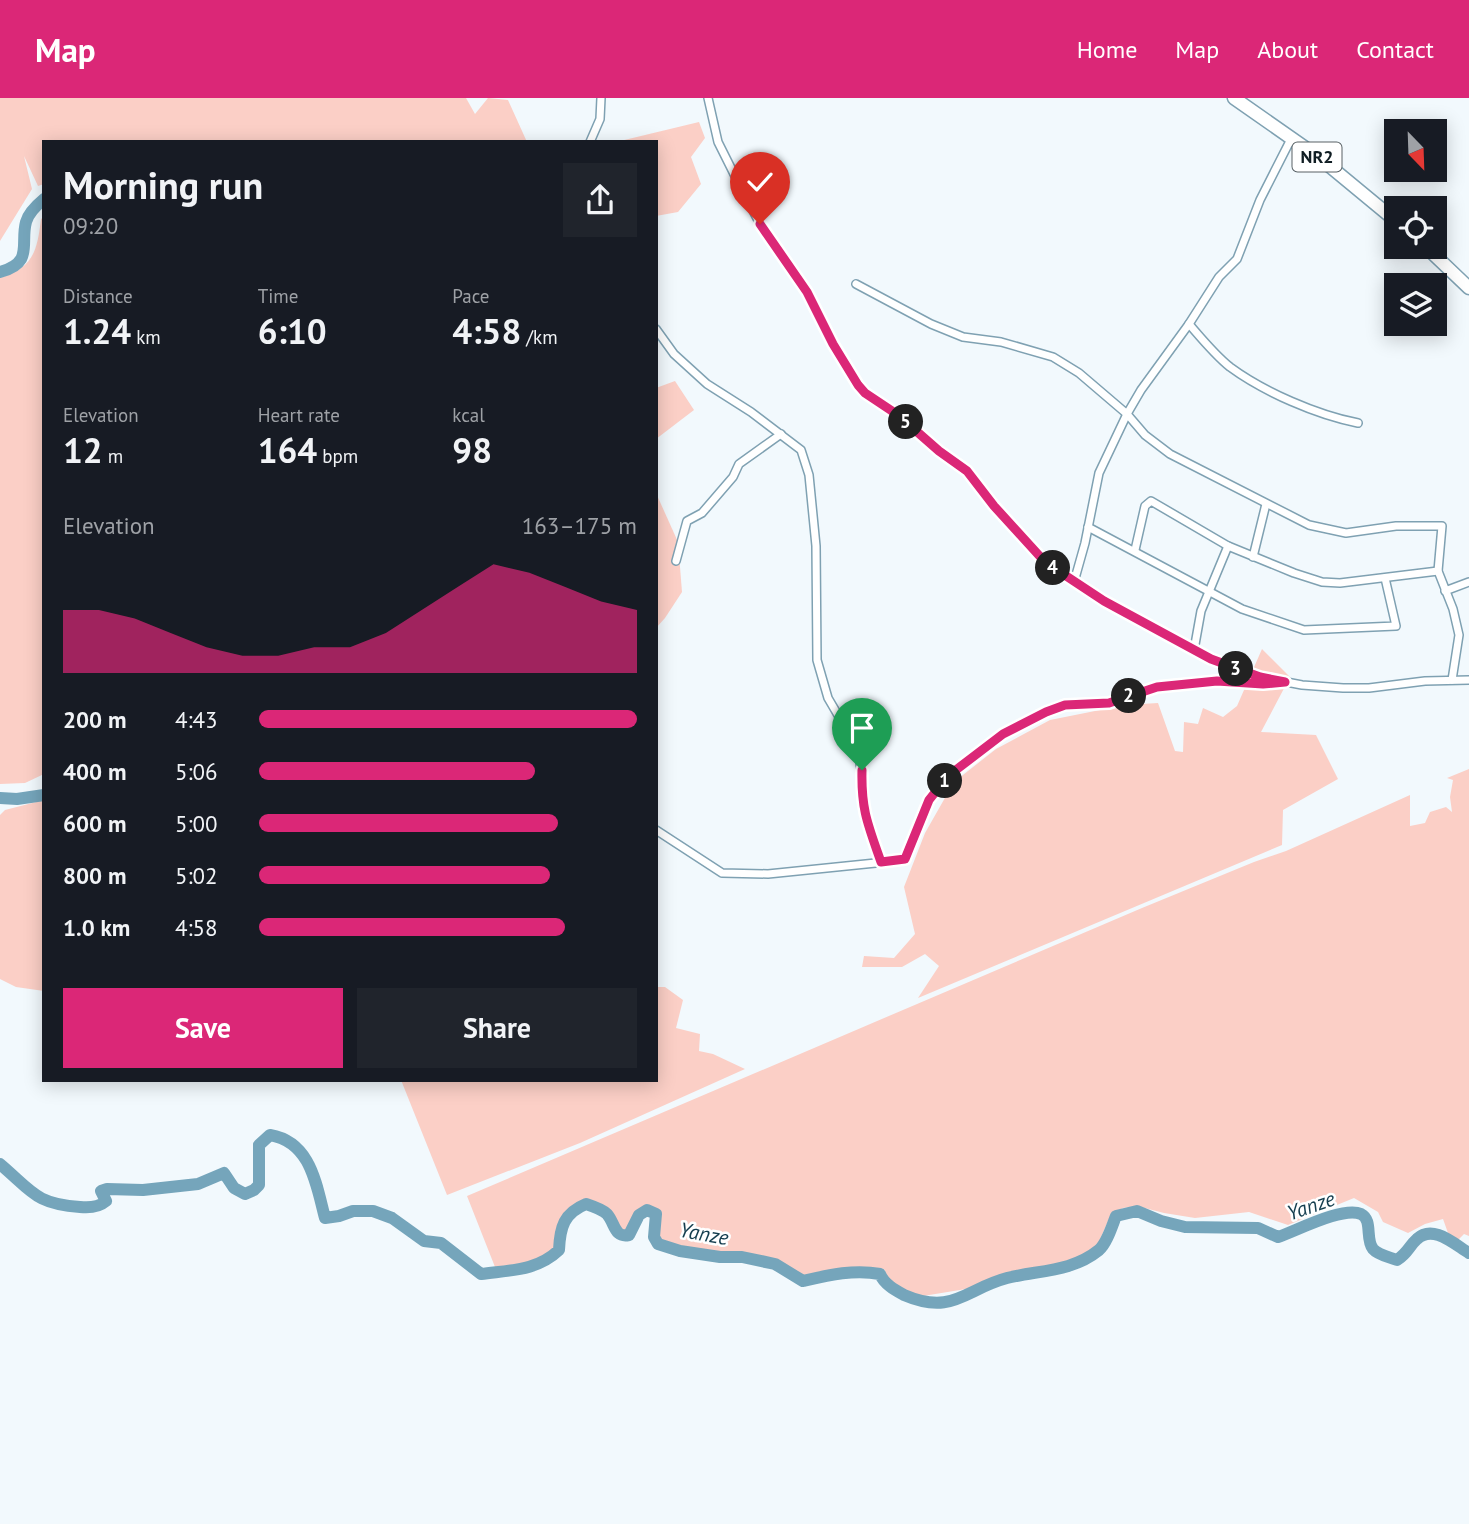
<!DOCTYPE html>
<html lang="en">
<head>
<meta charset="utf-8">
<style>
  :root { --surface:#171b24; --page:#20242c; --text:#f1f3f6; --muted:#9ea1a6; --accent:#db2777 }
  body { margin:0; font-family:"PT Sans",sans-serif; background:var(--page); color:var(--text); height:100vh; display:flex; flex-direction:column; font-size:26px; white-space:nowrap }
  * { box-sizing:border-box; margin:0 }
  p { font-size:23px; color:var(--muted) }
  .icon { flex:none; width:38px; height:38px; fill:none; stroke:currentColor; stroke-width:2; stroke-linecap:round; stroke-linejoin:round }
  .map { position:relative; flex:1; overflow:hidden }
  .sheet { position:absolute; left:42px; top:42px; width:616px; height:942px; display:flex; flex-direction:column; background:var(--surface); border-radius:0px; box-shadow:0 4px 18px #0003 }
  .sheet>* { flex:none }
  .needle { width:46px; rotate:157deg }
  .buttons { position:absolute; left:1384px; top:21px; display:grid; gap:14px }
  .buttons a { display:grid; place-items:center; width:63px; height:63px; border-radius:0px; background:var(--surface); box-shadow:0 4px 18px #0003; font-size:35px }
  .pin { position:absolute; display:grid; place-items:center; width:60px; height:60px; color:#fff; margin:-72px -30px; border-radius:50% 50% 50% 0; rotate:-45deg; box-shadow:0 0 7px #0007 }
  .pin .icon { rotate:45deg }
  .km { position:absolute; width:35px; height:35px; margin:-18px; border-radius:50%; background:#222; color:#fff; font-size:19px; line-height:35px; text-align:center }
  .round { display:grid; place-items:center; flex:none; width:74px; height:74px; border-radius:0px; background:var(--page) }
  .overview { display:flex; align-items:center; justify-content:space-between; height:119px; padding:0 21px }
  h1 { font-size:38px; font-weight:600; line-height:52px }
  .stats { display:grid; grid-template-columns:repeat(3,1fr); gap:10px; height:119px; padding:7px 21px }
  .stats div { display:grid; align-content:center }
  .stats b { font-size:35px; font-weight:600 }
  .stats small { font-size:19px; font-weight:400 }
  .stats p { font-size:19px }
  .chart { height:196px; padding:14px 21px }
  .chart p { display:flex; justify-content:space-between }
  .chart svg { width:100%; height:126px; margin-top:7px; fill:var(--accent); opacity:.7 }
  .button { display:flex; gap:14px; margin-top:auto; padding:14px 21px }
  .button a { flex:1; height:80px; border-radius:0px; background:var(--accent); color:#fff; font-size:28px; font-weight:600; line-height:80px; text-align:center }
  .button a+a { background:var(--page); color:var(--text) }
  ul { padding:0 21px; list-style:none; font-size:23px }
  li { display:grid; grid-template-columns:112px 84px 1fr; align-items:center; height:52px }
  li i { height:18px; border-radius:9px; background:var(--accent) }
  header { display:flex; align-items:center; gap:42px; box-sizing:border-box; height:98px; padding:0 35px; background:var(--accent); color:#fff }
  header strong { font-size:33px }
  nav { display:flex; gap:38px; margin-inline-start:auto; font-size:24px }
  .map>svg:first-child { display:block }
  .green { fill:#fbcfc6 }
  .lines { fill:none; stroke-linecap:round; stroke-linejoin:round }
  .river { stroke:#75a5bb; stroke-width:12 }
  .minor-casing { stroke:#7fa1b2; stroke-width:10 }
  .trunk-casing { stroke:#7fa1b2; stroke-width:15 }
  .minor { stroke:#fff; stroke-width:7 }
  .trunk { stroke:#fff; stroke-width:12 }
  .route-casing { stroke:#fff; stroke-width:14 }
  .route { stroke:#db2777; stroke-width:9 }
  .labels { text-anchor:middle; stroke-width:5; stroke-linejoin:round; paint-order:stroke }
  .shield { fill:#fff; stroke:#586165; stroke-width:2 }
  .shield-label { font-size:18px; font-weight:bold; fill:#101d23 }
  .water-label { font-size:21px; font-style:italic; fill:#153e4f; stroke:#fff }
</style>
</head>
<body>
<header>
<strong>Map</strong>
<nav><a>Home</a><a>Map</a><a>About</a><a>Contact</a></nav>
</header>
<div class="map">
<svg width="1469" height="1426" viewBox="0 0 1469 1426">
  <rect width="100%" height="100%" fill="#f2f9fd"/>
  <g class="green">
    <path d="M0 0H466L475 16 488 0 508 2 527 44H44V86L38 88 24 58 32 91 0 143Z"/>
    <path d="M699 24 705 40 691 59 701 86 678 114 656 118V44H616Z"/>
    <path d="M44 119V676L25 685 0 686V180C34 169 37 153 41 121Z"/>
    <path d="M675 283 694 312 656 341V290Z"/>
    <path d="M656 395 678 444 682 494 665 520 656 530Z"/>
    <path d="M1262 551 1290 579 1261 634 1316 637 1338 681 1283 712 1282 747 918 900 939 868 925 856 902 869H862L864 858 894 860 915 836 904 789 925 735 954 684 996 651 1050 622 1125 607 1158 605 1175 653 1183 654 1184 624 1198 626 1203 610 1223 619 1237 608Z"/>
    <path d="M1469 671V1138L1464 1136 1457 1143 1448 1135 1443 1121 1425 1126 1408 1135 1383 1124 1378 1114 1354 1100 1288 1127 1249 1114 1195 1120 1164 1115 1137 1108 1123 1110 1111 1116 1098 1146 1078 1161 998 1179 972 1190 917 1199 901 1191 889 1182 884 1171C856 1167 829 1171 802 1178L779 1163 744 1154H721L683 1149 660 1141V1115L647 1106 636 1114 627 1133H620L609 1112 587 1101C560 1111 558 1126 554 1152L538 1163 495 1169 467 1098 1142 810 1254 764 1286 753 1410 697V728L1425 725 1430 714 1446 709 1452 714 1450 699 1453 682 1447 680Z"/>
    <path d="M44 702V893L16 889 0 881V717L5 712Z"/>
    <path d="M656 889H665L683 902 676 930 700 936 699 953 713 956 745 971 580 1045 447 1097 401 982H656Z"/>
  </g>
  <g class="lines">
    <g class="river">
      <path d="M0 174C34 165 20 146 26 124 28 116 38 106 44 101"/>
      <path d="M0 700 17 701 44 697"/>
      <path d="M0 1066C32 1093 35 1106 80 1109 89 1110 99 1109 106 1103L101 1093 107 1091 143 1092 198 1086 224 1075 234 1090 245 1096 254 1092 259 1087V1047L270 1037C311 1044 316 1086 325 1120L339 1118 353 1113H373L392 1120 424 1143 441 1145 481 1176C510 1172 537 1173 559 1152 560 1129 564 1115 586 1106 592 1108 602 1111 607 1116 615 1125 614 1140 629 1137L639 1117 647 1112 656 1116 654 1139 658 1146 680 1153 720 1159H742L775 1166 803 1183C829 1177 854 1171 880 1176 884 1186 895 1192 904 1197 953 1218 965 1191 1007 1180 1039 1172 1072 1174 1099 1152 1107 1145 1112 1128 1116 1118L1137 1113 1161 1123 1185 1129 1258 1130 1278 1139C1296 1133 1343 1108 1361 1116 1373 1122 1365 1141 1373 1151 1378 1157 1389 1159 1397 1162 1408 1155 1409 1148 1417 1141 1433 1126 1454 1146 1469 1155"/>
    </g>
    <g class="minor-casing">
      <g id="minor">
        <path d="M708 0 718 44 738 84 760 126 807 194 833 246 857 287 967 373 994 408 1045 464 1104 503 1211 561 1260 579 1302 587 1343 590H1369L1425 583 1469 582"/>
        <path d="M590 44 600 21 601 0"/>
        <path d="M856 186 931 226 963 239 1001 244 1053 259 1079 275 1127 316 1145 337 1170 356 1309 427 1346 435 1396 428H1442L1438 473 1453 511 1459 537 1452 582"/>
        <path d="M1189 226C1202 241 1215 257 1230 269 1264 294 1317 317 1358 325"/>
        <path d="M656 231 674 256 707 286 751 314 801 352 809 377 816 448 817 562 828 600 859 653 865 721 881 764"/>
        <path d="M1088 429 1242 511 1304 532 1396 528 1385 480"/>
        <path d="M1135 452 1145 408 1151 403 1228 448 1294 475 1322 484 1340 485 1438 473"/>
        <path d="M1253 459 1266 406"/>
        <path d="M676 463 687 423 702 415 733 379 739 366 781 336"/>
        <path d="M1074 484 1085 445 1099 375 1127 316 1141 292 1189 226 1219 179 1237 161 1260 102 1291 41"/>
        <path d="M1445 493 1469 484"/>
        <path d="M1194 552 1201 513 1228 448"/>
        <path d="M656 732 722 775 768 776 905 762 929 702 948 679 1003 636 1046 614 1065 606 1109 605 1157 589 1217 583 1263 586 1277 585"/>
      </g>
    </g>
    <g class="trunk-casing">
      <g id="trunk">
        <path d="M1234 0 1321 61 1396 123"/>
        <path d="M1426 149 1469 190"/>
      </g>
    </g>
    <use href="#minor" class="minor"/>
    <use href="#trunk" class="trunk"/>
  </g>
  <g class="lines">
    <g class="route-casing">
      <path id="route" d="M760 126 807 194 833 246 858 287 865 295 898 317 939 353 967 373 994 408 1045 464 1104 503 1211 561 1260 579 1285 584 1263 586 1217 583 1157 589 1109 605 1065 607 1046 614 1003 636 948 678 929 702 905 761 881 764C868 727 861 712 862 672"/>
    </g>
    <use href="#route" class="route"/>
  </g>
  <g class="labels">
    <rect class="shield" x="1292.5" y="44.5" width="49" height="29" rx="5"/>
    <g class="shield-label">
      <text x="1317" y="65">NR2</text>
    </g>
    <g class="water-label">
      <text transform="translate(1311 1108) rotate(-19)" y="7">Yanze</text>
      <text transform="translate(704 1136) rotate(10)" y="7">Yanze</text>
    </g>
  </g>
</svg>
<div class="buttons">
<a><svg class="needle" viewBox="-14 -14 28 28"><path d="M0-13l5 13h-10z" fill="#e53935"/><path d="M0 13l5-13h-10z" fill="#9ea1a6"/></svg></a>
<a><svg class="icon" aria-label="locate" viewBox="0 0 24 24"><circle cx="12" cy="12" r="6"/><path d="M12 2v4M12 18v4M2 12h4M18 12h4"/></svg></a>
<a><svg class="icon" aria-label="layers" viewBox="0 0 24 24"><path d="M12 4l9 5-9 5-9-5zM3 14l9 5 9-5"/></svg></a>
</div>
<div class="pin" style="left:862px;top:672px;background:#1e9e55"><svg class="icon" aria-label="arrive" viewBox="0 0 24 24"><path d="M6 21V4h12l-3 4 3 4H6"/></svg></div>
<div class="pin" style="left:760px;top:126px;background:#d93025"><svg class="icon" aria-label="check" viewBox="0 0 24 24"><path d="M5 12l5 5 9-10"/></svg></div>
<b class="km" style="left:945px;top:683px">1</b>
<b class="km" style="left:1129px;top:598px">2</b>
<b class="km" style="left:1236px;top:571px">3</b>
<b class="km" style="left:1053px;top:470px">4</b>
<b class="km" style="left:906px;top:324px">5</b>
<section class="sheet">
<div class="overview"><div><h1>Morning run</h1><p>09:20</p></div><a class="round"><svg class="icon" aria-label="share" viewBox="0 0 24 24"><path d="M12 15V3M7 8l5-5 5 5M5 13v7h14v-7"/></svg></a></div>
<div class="stats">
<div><p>Distance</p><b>1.24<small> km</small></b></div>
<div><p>Time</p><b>6:10</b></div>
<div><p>Pace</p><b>4:58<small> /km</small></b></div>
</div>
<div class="stats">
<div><p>Elevation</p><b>12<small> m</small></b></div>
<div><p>Heart rate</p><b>164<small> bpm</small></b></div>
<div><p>kcal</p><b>98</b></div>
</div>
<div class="chart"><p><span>Elevation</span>163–175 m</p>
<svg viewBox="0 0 160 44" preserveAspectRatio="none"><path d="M0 44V22L10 22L20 25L30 30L40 35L50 38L60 38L70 35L80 35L90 30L100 22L110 14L120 6L130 9L140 14L150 19L160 22V44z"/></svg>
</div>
<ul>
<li><b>200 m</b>4:43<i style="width:100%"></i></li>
<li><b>400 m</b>5:06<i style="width:73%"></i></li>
<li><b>600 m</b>5:00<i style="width:79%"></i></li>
<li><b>800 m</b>5:02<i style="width:77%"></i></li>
<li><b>1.0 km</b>4:58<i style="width:81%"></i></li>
</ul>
<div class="button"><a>Save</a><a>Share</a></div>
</section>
</div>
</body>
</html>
